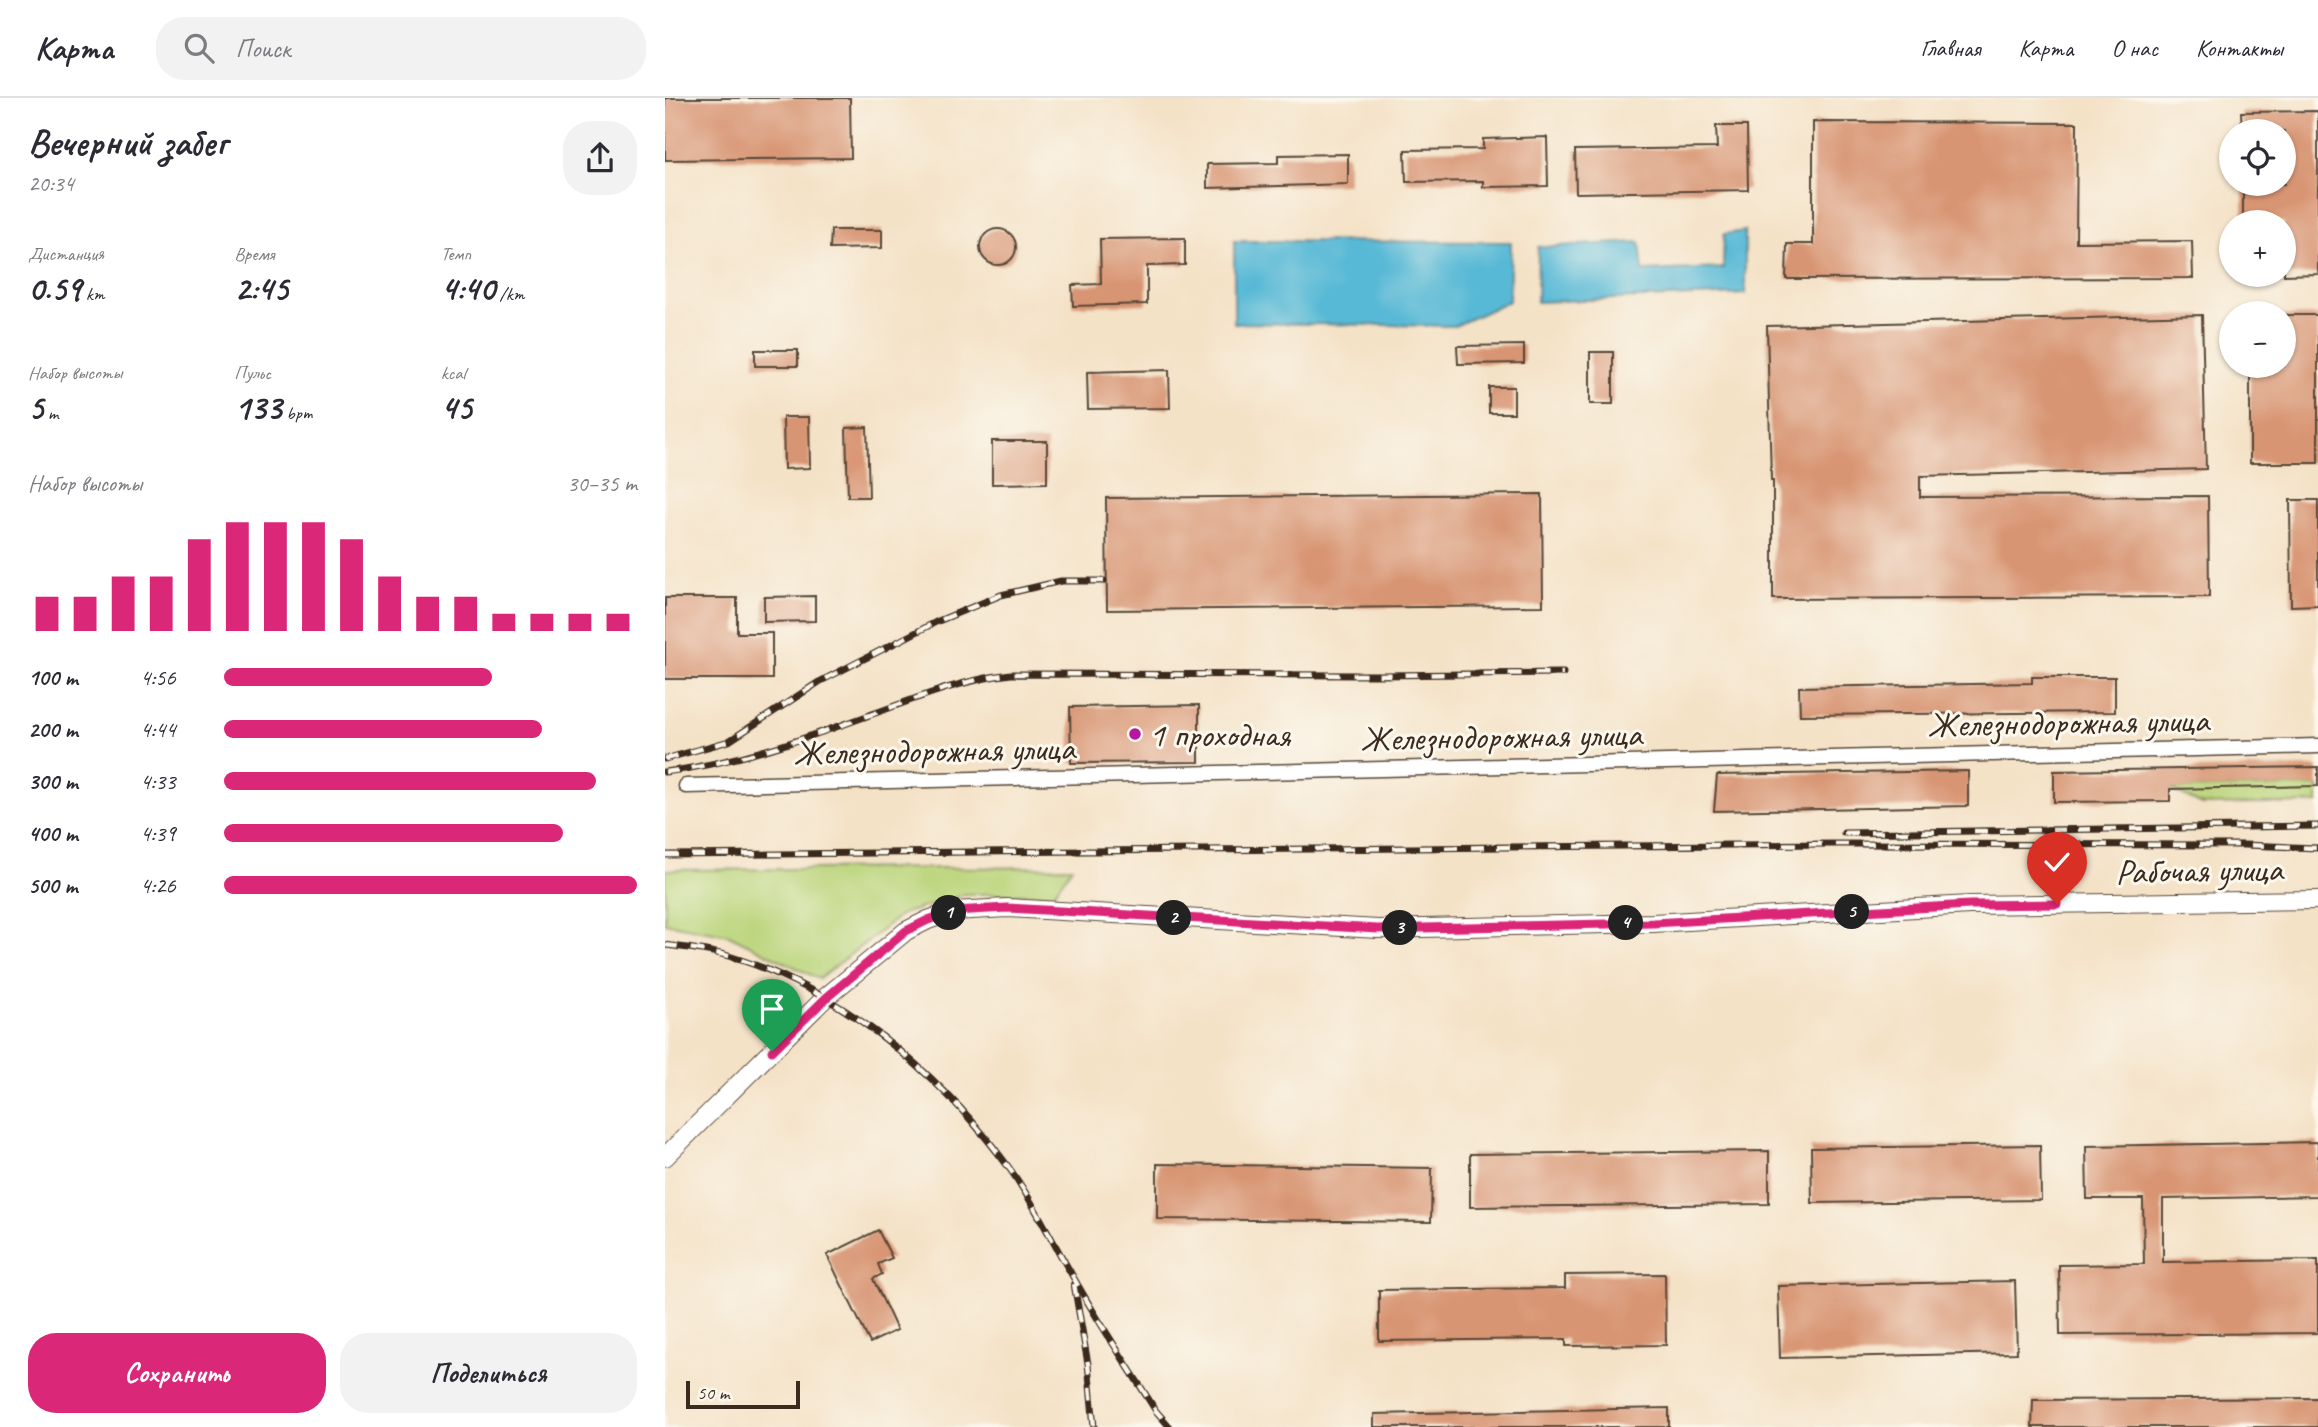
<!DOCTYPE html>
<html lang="ru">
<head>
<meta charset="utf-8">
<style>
  :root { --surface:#fff; --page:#f2f2f3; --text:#2b2b33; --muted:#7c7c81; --line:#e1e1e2; --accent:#db2777 }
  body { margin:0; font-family:Caveat,sans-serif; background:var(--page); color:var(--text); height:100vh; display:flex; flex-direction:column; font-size:26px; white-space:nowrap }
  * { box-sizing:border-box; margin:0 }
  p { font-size:23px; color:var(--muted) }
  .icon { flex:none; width:38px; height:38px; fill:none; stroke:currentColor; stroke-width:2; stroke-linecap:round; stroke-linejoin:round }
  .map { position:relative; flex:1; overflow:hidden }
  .panel { display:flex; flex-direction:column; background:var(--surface); width:665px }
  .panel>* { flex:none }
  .tools { position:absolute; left:1554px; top:21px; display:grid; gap:14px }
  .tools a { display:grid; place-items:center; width:77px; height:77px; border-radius:50%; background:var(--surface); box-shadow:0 2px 5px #0004; font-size:35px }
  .scale { position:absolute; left:21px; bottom:18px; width:114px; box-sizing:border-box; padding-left:7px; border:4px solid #3b2a1e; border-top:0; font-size:19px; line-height:24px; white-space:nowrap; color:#3b2a1e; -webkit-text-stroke:5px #fbf7ec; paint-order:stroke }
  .pin { position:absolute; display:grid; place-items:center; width:60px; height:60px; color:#fff; margin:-72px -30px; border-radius:50% 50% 50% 0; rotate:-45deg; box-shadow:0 0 7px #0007 }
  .pin .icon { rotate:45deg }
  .km { position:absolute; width:35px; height:35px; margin:-18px; border-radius:50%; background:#222; color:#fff; font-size:19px; line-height:35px; text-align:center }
  .round { display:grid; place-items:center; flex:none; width:74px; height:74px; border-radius:28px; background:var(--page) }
  .overview { display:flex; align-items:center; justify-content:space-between; height:119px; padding:0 28px }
  h1 { font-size:38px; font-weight:700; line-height:52px }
  .metrics { display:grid; grid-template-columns:repeat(3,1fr); gap:10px; height:119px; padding:7px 28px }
  .metrics div { display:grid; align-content:center }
  .metrics b { font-size:35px; font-weight:700 }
  .metrics small { font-size:19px; font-weight:400 }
  .metrics p { font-size:19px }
  .chart { height:196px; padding:14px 28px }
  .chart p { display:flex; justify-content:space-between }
  .chart svg { width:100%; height:126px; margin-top:7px; stroke:var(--accent); stroke-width:6 }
  .button { display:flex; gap:14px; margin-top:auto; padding:14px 28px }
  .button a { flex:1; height:80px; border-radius:28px; background:var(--accent); color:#fff; font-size:28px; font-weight:700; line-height:80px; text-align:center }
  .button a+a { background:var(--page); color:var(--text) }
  ul { padding:0 28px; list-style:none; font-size:23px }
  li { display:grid; grid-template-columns:112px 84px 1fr; align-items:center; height:52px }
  li i { height:18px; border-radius:9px; background:var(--accent) }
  header { display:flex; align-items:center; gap:42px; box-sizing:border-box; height:98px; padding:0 35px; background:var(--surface); border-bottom:2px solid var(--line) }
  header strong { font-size:33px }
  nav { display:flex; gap:38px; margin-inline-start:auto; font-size:24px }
  .search { width:490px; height:63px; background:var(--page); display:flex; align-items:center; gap:18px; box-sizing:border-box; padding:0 24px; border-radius:28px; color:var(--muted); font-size:26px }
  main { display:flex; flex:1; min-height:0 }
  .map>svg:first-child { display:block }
  .green { fill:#bad479; stroke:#7a7f4c; stroke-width:2 }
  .water { fill:#58b9d6; stroke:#4a727a; stroke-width:2 }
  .building { fill:#d89573 }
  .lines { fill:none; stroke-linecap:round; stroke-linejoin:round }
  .minor-casing { stroke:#574637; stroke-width:17 }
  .tertiary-casing { stroke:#574637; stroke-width:20 }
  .minor { stroke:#fff; stroke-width:14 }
  .tertiary { stroke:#fff; stroke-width:18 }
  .rail-casing { stroke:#3b2a1e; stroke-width:7 }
  .rail { stroke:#fbf7ec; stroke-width:4.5; stroke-dasharray:13; stroke-linecap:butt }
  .route-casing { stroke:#fff; stroke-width:14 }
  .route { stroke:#db2777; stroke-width:9 }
  .poi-dot { fill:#b5179e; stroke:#fbf7ec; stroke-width:2.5 }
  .labels { text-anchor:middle; stroke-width:6; stroke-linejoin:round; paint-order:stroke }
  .street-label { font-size:35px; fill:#3b2a1e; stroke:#fbf7ec }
  .poi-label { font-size:35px; fill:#3b2a1e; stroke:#fbf7ec; text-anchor:start }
</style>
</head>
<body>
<header>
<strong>Карта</strong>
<div class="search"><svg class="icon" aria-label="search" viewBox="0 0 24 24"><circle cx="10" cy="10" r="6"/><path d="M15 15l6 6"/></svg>Поиск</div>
<nav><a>Главная</a><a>Карта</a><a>О нас</a><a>Контакты</a></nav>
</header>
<main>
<section class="panel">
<div class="overview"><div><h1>Вечерний забег</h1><p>20:34</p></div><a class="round"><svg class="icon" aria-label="share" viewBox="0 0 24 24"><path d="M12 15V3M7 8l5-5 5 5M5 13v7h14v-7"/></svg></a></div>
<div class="metrics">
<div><p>Дистанция</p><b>0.59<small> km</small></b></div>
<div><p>Время</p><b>2:45</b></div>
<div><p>Темп</p><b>4:40<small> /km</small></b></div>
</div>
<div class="metrics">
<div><p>Набор высоты</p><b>5<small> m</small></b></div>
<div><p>Пульс</p><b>133<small> bpm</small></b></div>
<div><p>kcal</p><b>45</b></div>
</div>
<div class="chart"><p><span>Набор высоты</span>30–35 m</p>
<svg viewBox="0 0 160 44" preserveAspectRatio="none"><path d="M5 44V32M15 44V32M25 44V25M35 44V25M45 44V12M55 44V6M65 44V6M75 44V6M85 44V12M95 44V25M105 44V32M115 44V32M125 44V38M135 44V38M145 44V38M155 44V38"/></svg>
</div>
<ul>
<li><b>100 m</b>4:56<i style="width:65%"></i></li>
<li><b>200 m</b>4:44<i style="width:77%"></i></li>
<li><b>300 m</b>4:33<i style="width:90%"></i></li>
<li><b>400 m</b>4:39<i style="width:82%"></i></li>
<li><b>500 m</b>4:26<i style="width:100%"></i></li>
</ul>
<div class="button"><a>Сохранить</a><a>Поделиться</a></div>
</section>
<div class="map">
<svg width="1653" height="1329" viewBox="0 0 1653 1329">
  <rect width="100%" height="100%" fill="#fbf7ec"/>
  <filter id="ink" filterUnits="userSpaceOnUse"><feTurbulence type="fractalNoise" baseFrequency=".0143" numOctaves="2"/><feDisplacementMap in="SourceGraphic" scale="14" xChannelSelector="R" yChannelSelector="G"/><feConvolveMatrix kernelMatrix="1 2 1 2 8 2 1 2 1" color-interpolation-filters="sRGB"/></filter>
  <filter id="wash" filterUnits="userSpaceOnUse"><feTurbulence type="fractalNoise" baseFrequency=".00686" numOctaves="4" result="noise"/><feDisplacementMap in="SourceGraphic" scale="28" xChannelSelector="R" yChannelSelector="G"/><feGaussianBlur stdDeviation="1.57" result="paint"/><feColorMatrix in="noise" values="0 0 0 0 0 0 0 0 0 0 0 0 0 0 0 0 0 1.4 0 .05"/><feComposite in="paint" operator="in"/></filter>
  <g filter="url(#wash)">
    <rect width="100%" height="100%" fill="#f4e2c7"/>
    <g class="green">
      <path d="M1653 688V705L1537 707 1505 691Z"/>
      <path d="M407 769 388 796H301L237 816 154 881 64 837 0 825V772Z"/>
    </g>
    <g class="water">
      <path d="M1080 133V196L872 204 873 149 975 144 978 173 1058 170 1059 136Z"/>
      <path d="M569 143 846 144 844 203 790 228 569 225Z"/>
    </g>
    <g id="blocks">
      <g class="building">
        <path d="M0 0H185L186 60 0 62Z"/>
        <path d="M1653 13V176L1619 177V124H1578V86H1619V33H1577L1576 14Z"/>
        <path d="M1148 24 1412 25 1411 144 1527 143 1528 180 1121 181 1122 146H1148Z"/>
        <path d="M1051 28H1082L1083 92 911 95 910 52 1052 50Z"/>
        <path d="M882 39 883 88 818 89V83L741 84 740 52 818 51V41Z"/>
        <path d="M683 56V86L542 90V66L613 65V57Z"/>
        <circle cx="333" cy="149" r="18"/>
        <path d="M166 132H217V150L165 151Z"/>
        <path d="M520 140V167L482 168V206L408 208 407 187 436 186 435 141Z"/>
        <path d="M1537 217 1541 371 1255 378V399L1543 398 1544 499 1108 501V382H1106L1102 228Z"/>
        <path d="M1619 217H1653V365H1585V268H1619Z"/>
        <path d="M859 247V265L793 266 792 248Z"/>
        <rect x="90" y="252" width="43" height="16"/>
        <rect x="925" y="254" width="23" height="52"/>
        <path d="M504 272 505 310 423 311 422 274Z"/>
        <rect x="824" y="289" width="25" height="26"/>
        <path d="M118 319H144L145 370 119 371Z"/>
        <path d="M202 329 204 399H183L181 330Z"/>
        <path d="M327 343H382V385L327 386Z"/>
        <path d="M877 396 878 508 442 512 441 400Z"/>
        <path d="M1625 402H1653V507L1626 508Z"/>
        <path d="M150 498V523L99 524V499Z"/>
        <path d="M0 500H72V535H107V581H0Z"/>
        <path d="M1367 579H1450V614L1135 617 1134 589 1367 585Z"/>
        <path d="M534 607V664L406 665 405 609Z"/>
        <path d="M1653 669V688L1505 691V703L1389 704V673Z"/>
        <path d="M1303 673V708L1049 713 1052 677Z"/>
        <path d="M1653 1044V1098L1498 1101V1164L1653 1162V1235L1395 1237 1394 1167 1479 1166 1478 1101H1422L1421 1048Z"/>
        <path d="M1375 1047 1376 1102 1147 1105 1146 1050Z"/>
        <path d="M1104 1053V1106L805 1109V1056Z"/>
        <path d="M492 1066 767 1070 766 1124 492 1121Z"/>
        <path d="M213 1132 227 1160 213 1166 217 1176 208 1181 232 1232 205 1245 162 1157Z"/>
        <path d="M1000 1176 1001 1247 901 1248V1241L714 1243V1192L900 1190V1177Z"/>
        <path d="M1350 1183 1352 1255 1115 1260 1113 1188Z"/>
        <path d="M1653 1300V1329H1367L1368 1302Z"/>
        <path d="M1004 1310V1329H709V1316Z"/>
      </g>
    </g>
  </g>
  <g filter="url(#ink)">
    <use href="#blocks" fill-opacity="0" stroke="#574637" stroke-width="2"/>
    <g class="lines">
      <g class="minor-casing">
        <path id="minor" d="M21 688 1653 648"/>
      </g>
      <g class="tertiary-casing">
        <path id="tertiary" d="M0 1059 161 899 241 833 263 822 289 813 342 810 713 831 988 825 1305 807 1653 802"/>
      </g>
      <use href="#minor" class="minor"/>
      <use href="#tertiary" class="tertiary"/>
      <g class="rail-casing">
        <g id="rail">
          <path d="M0 661 64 643 154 584 271 524 336 497 396 483H439"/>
          <path d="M0 674C70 665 136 642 202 618 250 601 295 582 346 576L715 577 898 575"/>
          <path d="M1179 735 1653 728"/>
          <path d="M0 757 1171 746 1579 747 1653 750"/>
          <path d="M0 847C24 850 50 853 73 861 177 894 271 973 336 1059 364 1095 384 1138 407 1177 433 1224 463 1268 491 1313L505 1329"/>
          <path d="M409 1186 423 1266 429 1329"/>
        </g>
      </g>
      <use href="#rail" class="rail"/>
    </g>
  </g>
  <g class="lines" filter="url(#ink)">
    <g class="route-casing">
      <path id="route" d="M107 953 161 900 241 833 263 822 289 813 342 810 713 831 988 825 1305 807 1392 806"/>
    </g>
    <use href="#route" class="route"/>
  </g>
  <circle class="poi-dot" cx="470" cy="636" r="7"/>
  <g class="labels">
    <g class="street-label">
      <text transform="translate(1403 624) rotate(-1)" y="12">Железнодорожная улица</text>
      <text transform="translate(836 638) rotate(-1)" y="12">Железнодорожная улица</text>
      <text transform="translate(269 652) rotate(-1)" y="12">Железнодорожная улица</text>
      <text transform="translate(1534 772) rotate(-1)" y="12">Рабочая улица</text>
    </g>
    <g class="poi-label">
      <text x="484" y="648">1 проходная</text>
    </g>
  </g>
</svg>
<div class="tools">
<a><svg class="icon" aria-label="locate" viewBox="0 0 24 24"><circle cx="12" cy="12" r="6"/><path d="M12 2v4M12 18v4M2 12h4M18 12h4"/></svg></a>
<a>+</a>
<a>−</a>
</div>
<div class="scale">50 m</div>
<div class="pin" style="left:107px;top:953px;background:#1e9e55"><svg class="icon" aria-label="arrive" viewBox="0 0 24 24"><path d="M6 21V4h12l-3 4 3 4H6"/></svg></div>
<div class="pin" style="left:1392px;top:806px;background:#d93025"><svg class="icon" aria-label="check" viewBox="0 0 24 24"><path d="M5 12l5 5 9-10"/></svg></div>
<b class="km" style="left:284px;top:815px">1</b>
<b class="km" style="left:509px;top:820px">2</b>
<b class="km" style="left:735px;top:830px">3</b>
<b class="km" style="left:961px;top:825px">4</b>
<b class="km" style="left:1187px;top:814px">5</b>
</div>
</main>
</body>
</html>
